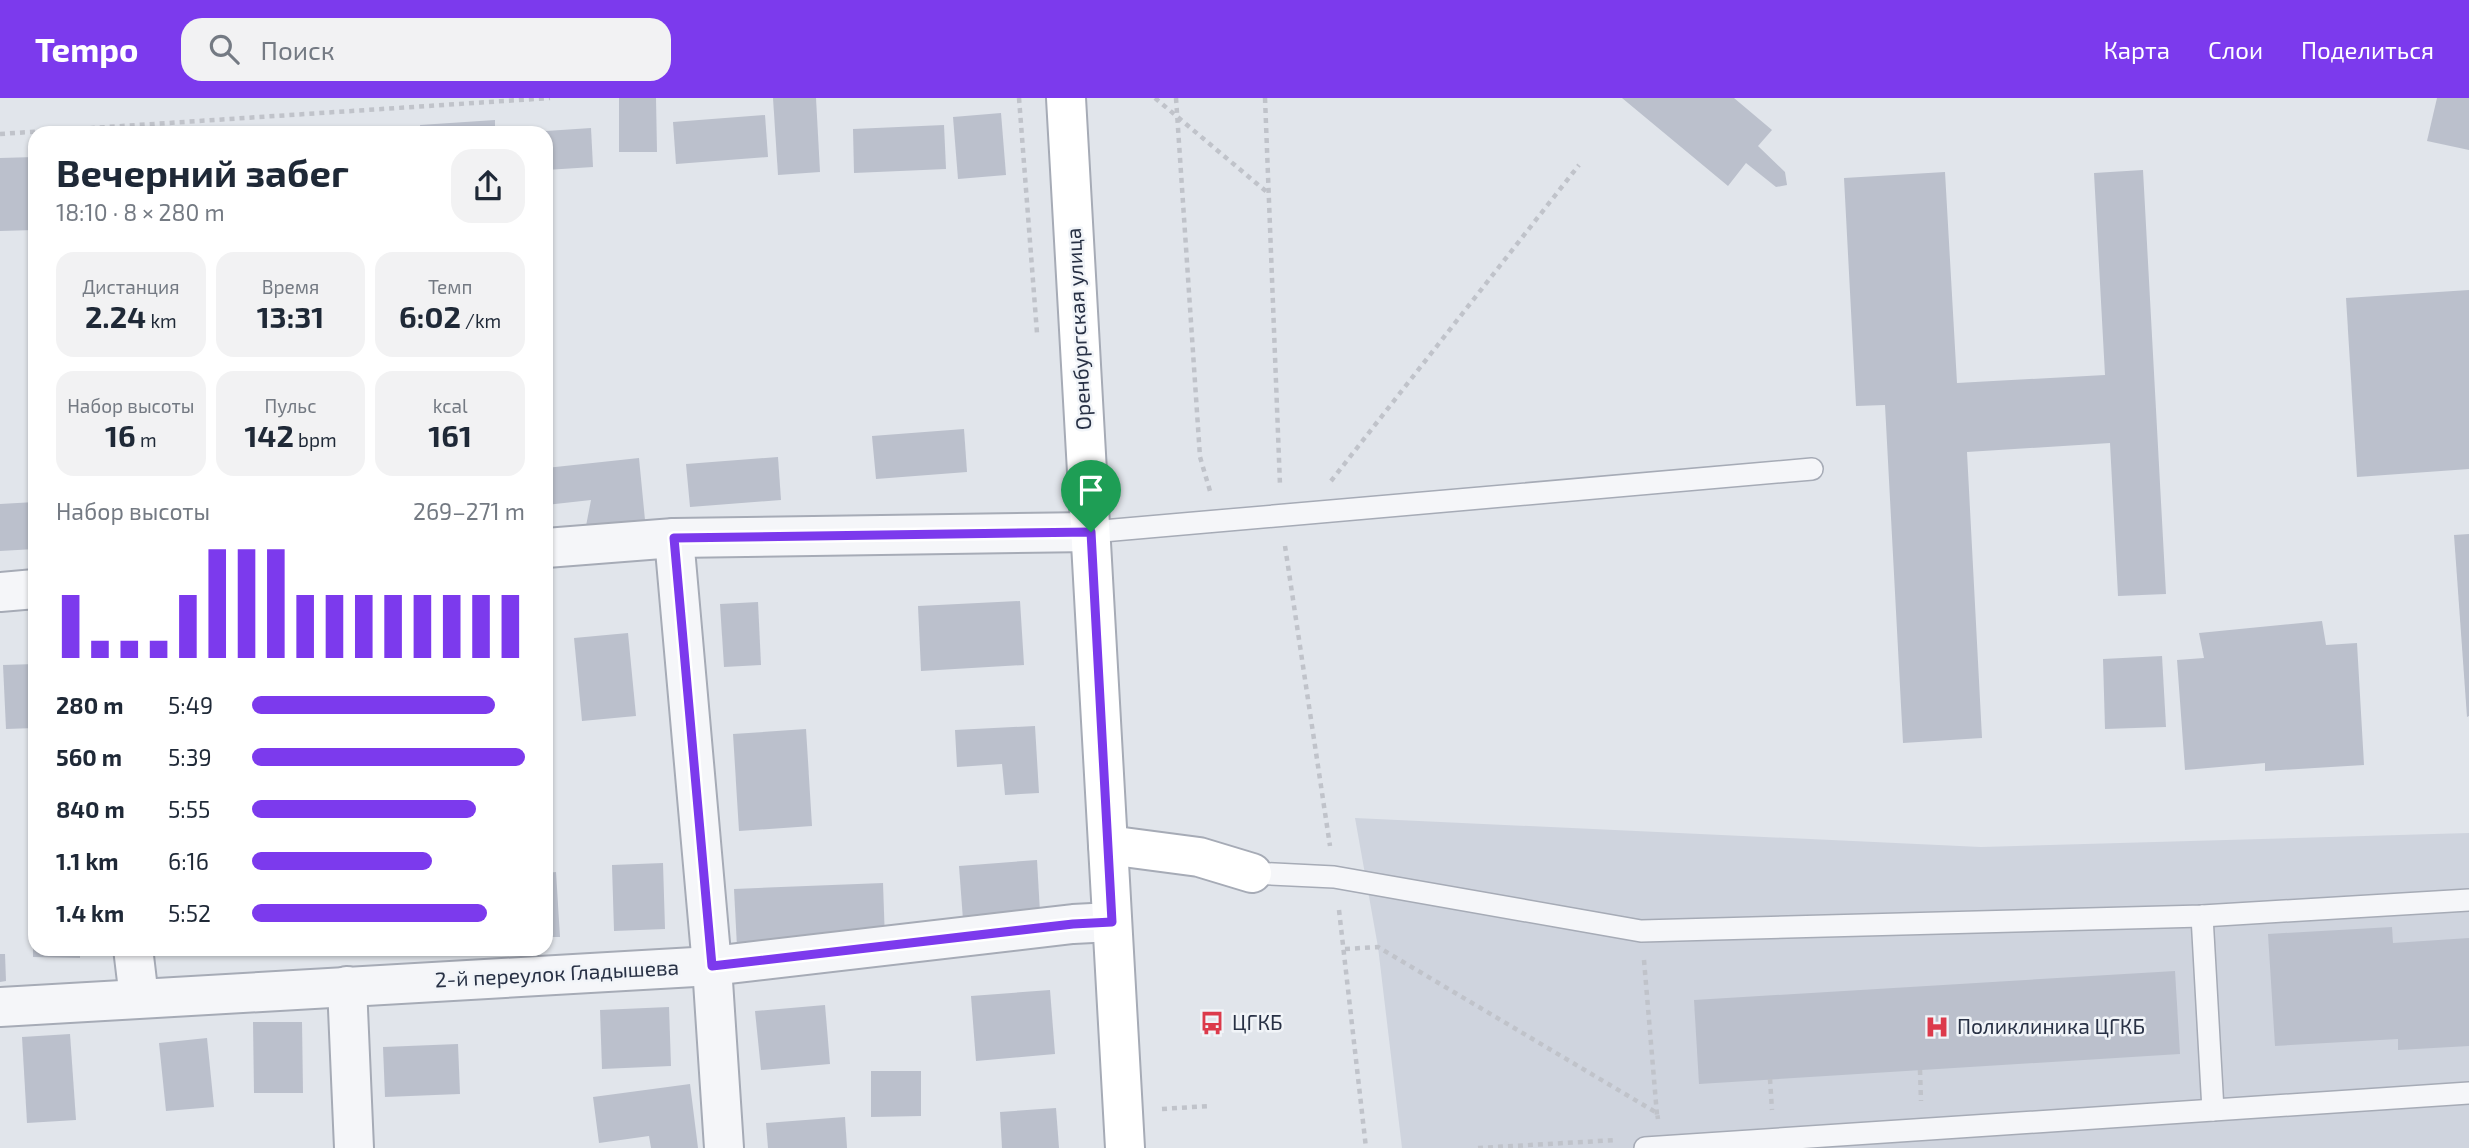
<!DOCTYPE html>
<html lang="ru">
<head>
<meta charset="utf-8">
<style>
  :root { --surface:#fff; --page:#f2f2f3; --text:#1f2937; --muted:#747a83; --accent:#7c3aed }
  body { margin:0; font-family:"Exo 2",sans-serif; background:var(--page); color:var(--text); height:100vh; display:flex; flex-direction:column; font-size:26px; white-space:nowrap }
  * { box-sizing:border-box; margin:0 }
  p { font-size:23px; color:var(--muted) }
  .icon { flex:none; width:38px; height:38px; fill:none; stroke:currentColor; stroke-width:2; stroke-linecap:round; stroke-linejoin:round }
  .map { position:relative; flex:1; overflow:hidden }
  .sheet { position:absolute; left:28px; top:28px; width:525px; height:830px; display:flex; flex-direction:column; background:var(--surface); border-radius:21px; box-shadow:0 2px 5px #0004 }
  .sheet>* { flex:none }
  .pin { position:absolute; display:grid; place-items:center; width:60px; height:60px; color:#fff; margin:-72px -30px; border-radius:50% 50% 50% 0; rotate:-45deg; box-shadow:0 0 7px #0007 }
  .pin .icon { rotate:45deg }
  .round { display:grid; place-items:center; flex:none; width:74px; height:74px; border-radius:21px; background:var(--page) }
  .headline { display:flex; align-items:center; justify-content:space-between; height:119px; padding:0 28px }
  h1 { font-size:38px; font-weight:700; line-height:52px }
  .stats { display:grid; grid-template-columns:repeat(3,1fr); gap:10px; height:119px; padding:7px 28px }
  .stats div { display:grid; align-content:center; border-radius:18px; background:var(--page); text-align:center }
  .stats b { font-size:30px; font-weight:700 }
  .stats small { font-size:19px; font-weight:400 }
  .stats p { font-size:19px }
  .chart { height:196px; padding:14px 28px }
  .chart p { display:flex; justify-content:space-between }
  .chart svg { width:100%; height:126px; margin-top:7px; stroke:var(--accent); stroke-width:6 }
  ul { padding:0 28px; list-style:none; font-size:23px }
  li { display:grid; grid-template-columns:112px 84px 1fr; align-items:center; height:52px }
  li i { height:18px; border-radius:9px; background:var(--accent) }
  header { display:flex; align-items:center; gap:42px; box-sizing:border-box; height:98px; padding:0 35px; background:var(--accent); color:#fff }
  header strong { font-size:33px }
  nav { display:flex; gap:38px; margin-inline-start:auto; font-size:24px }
  .search { width:490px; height:63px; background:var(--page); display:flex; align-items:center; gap:18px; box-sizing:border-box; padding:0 24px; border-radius:21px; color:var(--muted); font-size:26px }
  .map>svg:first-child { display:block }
  .built { fill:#cfd4de }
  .building { fill:#bbc0cc }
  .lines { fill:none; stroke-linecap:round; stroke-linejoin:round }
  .lane-casing { stroke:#a6abb6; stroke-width:24 }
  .street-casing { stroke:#a6abb6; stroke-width:42 }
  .secondary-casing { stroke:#a6abb6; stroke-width:42 }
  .path { stroke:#c0c3ca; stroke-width:4.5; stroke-dasharray:5 5; stroke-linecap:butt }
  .lane { stroke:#f5f6f9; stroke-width:21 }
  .street { stroke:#f5f6f9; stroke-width:38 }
  .secondary { stroke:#fff; stroke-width:38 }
  .route-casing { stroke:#fff; stroke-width:14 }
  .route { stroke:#7c3aed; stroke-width:9 }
  .labels { text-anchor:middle; stroke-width:5; stroke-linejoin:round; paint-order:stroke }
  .street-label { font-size:21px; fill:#283145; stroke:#f1f4f8 }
  .poi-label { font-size:21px; fill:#283145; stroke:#f1f4f8; text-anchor:start }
</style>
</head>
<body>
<header>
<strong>Tempo</strong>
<div class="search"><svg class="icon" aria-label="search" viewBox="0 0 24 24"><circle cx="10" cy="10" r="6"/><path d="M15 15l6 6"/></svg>Поиск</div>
<nav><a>Карта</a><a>Слои</a><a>Поделиться</a></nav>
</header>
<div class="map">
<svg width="2469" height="1050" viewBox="0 0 2469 1050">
  <rect width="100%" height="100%" fill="#e1e5eb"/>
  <path class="built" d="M1355 720 1981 749 2469 735V1050H1402L1378 849Z"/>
  <g class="building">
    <path d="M619 0H656L657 54H619Z"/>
    <path d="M773 0H816L820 74 778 77Z"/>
    <path d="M1622 0H1734L1772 32 1758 48 1785 74 1787 87 1776 89 1746 65 1728 88Z"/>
    <path d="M2437 0H2469V52L2427 43Z"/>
    <path d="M1001 15 1006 77 958 81 953 19Z"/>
    <path d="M765 17 768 59 676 66 673 24Z"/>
    <path d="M495 22V35H421L420 27Z"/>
    <path d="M944 27 946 71 854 75 853 31Z"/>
    <path d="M270 29V35H233V31Z"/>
    <path d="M591 30 593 69 546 72V33Z"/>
    <path d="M35 59V132L0 133V60Z"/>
    <path d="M2143 72 2166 496 2118 498 2110 345 1967 354 1982 640 1903 645 1885 307 1856 308 1844 80 1945 74 1957 285 2105 277 2094 75Z"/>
    <path d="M2469 192V371L2357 379 2346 200Z"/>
    <path d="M964 331 967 374 876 381 872 338Z"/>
    <path d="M778 359 781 402 690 409 686 366Z"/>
    <path d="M639 360 645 422 586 428 591 402 546 407V370Z"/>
    <path d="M35 404V451L0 453V406Z"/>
    <path d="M2469 436V618L2467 619 2454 437Z"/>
    <path d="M1020 503 1024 567 921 573 918 508Z"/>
    <path d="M758 504 761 567 724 569 720 506Z"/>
    <path d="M2322 523 2326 547 2357 545 2364 667 2265 673V665L2185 672 2177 562 2204 560 2199 535Z"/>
    <path d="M628 535 636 618 582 623 574 540Z"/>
    <path d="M2162 558 2166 629 2105 631 2103 561Z"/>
    <path d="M35 566V630L6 631 3 567Z"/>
    <path d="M1035 628 1039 695 1005 697 1002 666 957 669 955 632Z"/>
    <path d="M806 631 812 728 739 733 733 636Z"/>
    <path d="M1037 762 1040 815 963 822 959 768Z"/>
    <path d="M663 765 665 831 614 833 612 767Z"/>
    <path d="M556 774 560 839H546V775Z"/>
    <path d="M883 785 885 843 737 849 734 791Z"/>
    <path d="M2392 829 2393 845 2469 840V948L2398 952V941L2275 948 2268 836Z"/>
    <path d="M33 850H80V860L33 859Z"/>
    <path d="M166 850H216V855L167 857Z"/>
    <path d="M273 850H335L336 854 274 856Z"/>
    <path d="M0 856H5L6 883 0 884Z"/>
    <path d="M2175 873 2180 956 1699 986 1694 902Z"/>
    <path d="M1050 892 1055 956 976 963 971 898Z"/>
    <path d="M825 907 830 966 761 972 755 913Z"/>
    <path d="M669 909 671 968 602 971 600 912Z"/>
    <path d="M253 924H302L303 995H254Z"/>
    <path d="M70 936 76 1022 27 1025 22 939Z"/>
    <path d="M207 940 214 1009 166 1013 159 945Z"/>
    <path d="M458 946 460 996 385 999 383 949Z"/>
    <path d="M871 973H921V1018L871 1019Z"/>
    <path d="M690 986 698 1050H651L649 1038 599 1045 593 999Z"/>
    <path d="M1056 1010 1059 1050H1002L1000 1014Z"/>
    <path d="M845 1019 847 1050H768L766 1025Z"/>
  </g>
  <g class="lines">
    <g class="lane-casing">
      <g id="lane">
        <path d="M1091 434 1812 371"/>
        <path d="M1252 775 1334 779 1641 833 2202 818 2469 802"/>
        <path d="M2202 818 2213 1012"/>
        <path d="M1645 1050 2469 995"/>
      </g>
    </g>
    <g class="street-casing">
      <g id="street">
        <path d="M674 440 712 868 724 1050"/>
        <path d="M546 450 674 440 1091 434"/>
        <path d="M0 494 35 491"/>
        <path d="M133 850 139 900"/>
        <path d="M347 888 354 1050"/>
        <path d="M0 909 712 868 1073 826 1112 824"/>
      </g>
    </g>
    <g class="secondary-casing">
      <g id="secondary">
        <path d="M1066 0 1125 1050"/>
        <path d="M1108 747 1199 759 1252 775"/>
      </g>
    </g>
    <g class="path">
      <path d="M1019 0 1037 235"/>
      <path d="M1155 0 1268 95"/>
      <path d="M1176 0 1200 359 1210 393"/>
      <path d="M1265 0 1280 387"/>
      <path d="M0 36 550 0"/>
      <path d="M1331 383 1579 67"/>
      <path d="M1285 448 1330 748"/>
      <path d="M1339 812 1366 1050"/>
      <path d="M1345 851 1378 849 1657 1015 1658 1021"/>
      <path d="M1644 862 1657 1017"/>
      <path d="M1920 972 1921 1003"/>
      <path d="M1770 981 1772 1012"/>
      <path d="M1162 1011 1209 1008"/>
      <path d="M1478 1050 1617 1042"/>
    </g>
    <use href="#lane" class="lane"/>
    <use href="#street" class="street"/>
    <use href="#secondary" class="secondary"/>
  </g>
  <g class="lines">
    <g class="route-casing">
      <path id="route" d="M1091 434 1112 824 1073 826 712 868 674 440Z"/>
    </g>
    <use href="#route" class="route"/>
  </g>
  <defs>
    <g id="bus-bare" transform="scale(1.89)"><path d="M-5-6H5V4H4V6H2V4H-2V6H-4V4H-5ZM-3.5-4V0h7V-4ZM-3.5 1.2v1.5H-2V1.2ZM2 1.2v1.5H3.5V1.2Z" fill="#dc3a4b" stroke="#f1f4f8" stroke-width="2.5" paint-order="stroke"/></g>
    <g id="hospital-bare" transform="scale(1.89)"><path d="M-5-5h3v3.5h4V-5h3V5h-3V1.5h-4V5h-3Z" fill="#dc3a4b" stroke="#f1f4f8" stroke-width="2.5" paint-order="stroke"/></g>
  </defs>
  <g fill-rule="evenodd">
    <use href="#bus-bare" x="1212" y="925"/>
    <use href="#hospital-bare" x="1937" y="929"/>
  </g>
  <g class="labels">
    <g class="street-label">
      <text transform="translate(1079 231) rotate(-93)" y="7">Оренбургская улица</text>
      <text transform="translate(557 876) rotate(-3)" y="7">2-й переулок Гладышева</text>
    </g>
    <g class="poi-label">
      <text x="1232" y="932">ЦГКБ</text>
      <text x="1957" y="936">Поликлиника ЦГКБ</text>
    </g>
  </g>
</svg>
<div class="pin" style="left:1091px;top:434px;background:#1e9e55"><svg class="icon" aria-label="arrive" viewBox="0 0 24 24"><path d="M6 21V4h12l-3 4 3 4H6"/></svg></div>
<section class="sheet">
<div class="headline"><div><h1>Вечерний забег</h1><p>18:10 · 8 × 280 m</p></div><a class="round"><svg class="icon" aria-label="share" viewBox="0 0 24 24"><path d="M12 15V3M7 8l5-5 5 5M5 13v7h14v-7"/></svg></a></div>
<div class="stats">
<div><p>Дистанция</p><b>2.24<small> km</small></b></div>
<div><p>Время</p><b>13:31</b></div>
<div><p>Темп</p><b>6:02<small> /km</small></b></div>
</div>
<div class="stats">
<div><p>Набор высоты</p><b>16<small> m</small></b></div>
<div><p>Пульс</p><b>142<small> bpm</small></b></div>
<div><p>kcal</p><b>161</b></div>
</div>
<div class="chart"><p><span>Набор высоты</span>269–271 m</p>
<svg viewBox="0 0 160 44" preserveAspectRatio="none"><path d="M5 44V22M15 44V38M25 44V38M35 44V38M45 44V22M55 44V6M65 44V6M75 44V6M85 44V22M95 44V22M105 44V22M115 44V22M125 44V22M135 44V22M145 44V22M155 44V22"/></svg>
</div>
<ul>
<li><b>280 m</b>5:49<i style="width:89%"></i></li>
<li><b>560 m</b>5:39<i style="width:100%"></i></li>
<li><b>840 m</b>5:55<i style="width:82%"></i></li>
<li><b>1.1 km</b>6:16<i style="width:66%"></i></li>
<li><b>1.4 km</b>5:52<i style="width:86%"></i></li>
</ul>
</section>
</div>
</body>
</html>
